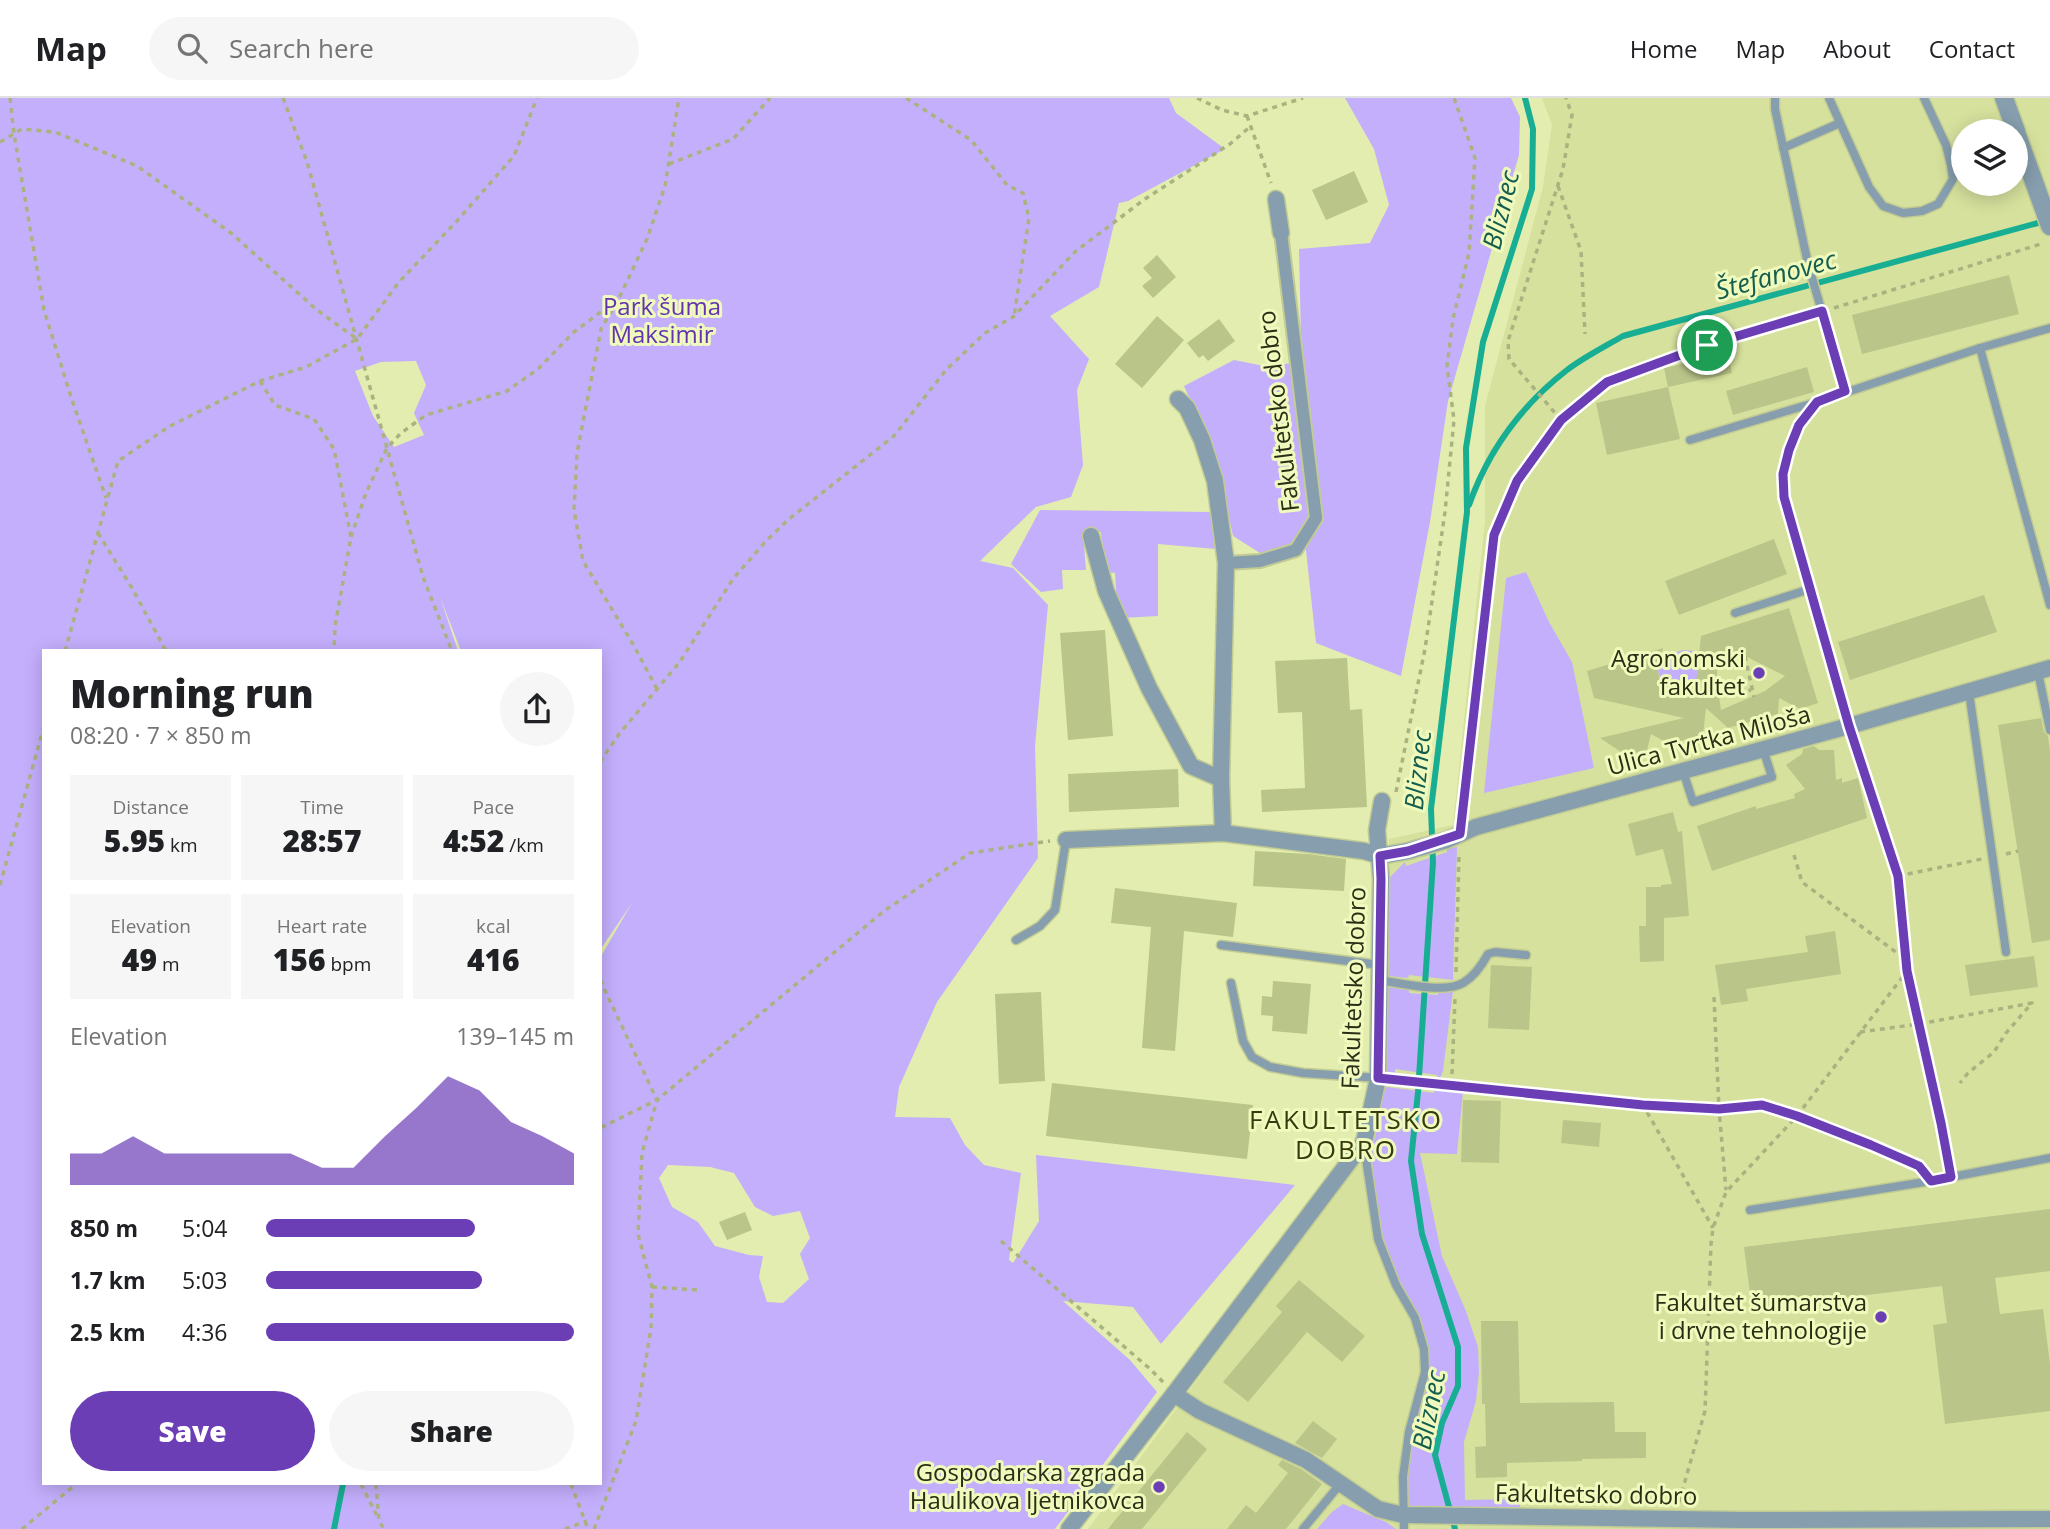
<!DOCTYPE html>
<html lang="en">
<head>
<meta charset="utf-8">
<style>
  :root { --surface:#fff; --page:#f6f6f6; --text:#202124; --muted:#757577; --line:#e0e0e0; --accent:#6b3eb6 }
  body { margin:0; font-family:"Open Sans",sans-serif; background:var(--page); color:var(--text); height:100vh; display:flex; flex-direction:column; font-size:26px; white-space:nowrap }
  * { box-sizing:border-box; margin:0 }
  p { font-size:23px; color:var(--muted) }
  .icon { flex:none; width:38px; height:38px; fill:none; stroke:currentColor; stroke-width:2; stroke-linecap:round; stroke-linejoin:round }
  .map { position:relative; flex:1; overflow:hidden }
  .side { position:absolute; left:42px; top:551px; width:560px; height:836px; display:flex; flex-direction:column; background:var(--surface); border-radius:0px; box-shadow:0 4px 18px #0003 }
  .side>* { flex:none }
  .controls { position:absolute; left:1951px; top:21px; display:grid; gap:14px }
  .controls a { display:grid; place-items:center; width:77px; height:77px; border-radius:50%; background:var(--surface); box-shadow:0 4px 18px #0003; font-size:35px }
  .pin { position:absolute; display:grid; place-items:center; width:60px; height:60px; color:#fff; margin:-30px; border:4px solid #fff; border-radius:50%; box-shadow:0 2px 7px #0007 }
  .round { display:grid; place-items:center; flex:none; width:74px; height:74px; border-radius:37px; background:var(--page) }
  .headline { display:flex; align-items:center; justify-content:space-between; height:119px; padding:0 28px }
  h1 { font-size:38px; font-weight:800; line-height:52px }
  .metrics { display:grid; grid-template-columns:repeat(3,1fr); gap:10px; height:119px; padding:7px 28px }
  .metrics div { display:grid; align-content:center; border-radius:0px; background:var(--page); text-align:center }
  .metrics b { font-size:30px; font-weight:800 }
  .metrics small { font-size:19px; font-weight:400 }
  .metrics p { font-size:19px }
  .chart { height:196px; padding:14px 28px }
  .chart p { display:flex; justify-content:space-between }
  .chart svg { width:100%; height:126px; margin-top:7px; fill:var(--accent); opacity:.7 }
  .primary-button { display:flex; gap:14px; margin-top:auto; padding:14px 28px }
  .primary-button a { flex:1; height:80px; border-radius:42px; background:var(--accent); color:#fff; font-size:28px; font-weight:800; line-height:80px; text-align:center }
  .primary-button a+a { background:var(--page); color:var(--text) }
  ul { padding:0 28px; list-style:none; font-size:23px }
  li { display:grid; grid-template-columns:112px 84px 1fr; align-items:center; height:52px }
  li i { height:18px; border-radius:9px; background:var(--accent) }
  header { display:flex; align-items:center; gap:42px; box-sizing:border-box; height:98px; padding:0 35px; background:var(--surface); border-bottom:2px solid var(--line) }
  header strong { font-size:33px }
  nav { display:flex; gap:38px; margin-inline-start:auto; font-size:24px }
  .search { width:490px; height:63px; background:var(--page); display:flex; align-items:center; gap:18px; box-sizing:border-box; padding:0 24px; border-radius:38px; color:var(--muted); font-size:26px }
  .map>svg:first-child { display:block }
  .built { fill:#d6e19d; fill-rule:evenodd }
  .green { fill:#c4affc; fill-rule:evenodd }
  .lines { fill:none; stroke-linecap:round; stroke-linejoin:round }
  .stream { stroke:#18ae93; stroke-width:6 }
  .building { fill:#bac589; fill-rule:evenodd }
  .service-casing { stroke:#c1cb93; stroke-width:11 }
  .pedestrian-casing { stroke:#c1cb93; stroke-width:16 }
  .minor-casing { stroke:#c1cb93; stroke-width:19 }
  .tertiary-casing { stroke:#c1cb93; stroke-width:21 }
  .path { stroke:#aab380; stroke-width:3.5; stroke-dasharray:5 5; stroke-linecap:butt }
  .service { stroke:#869eae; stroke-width:8 }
  .pedestrian { stroke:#869eae; stroke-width:12 }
  .minor { stroke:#869eae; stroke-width:16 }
  .tertiary { stroke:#869eae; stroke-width:18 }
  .route-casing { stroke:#fff; stroke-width:14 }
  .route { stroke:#6b3eb6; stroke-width:9 }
  .poi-dot { fill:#6b3eb6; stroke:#effabc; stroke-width:2.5 }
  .labels { text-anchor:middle; stroke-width:6; stroke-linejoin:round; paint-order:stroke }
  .park-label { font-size:24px; fill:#6334ad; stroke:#effabc }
  .street-label { font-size:24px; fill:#2b2e16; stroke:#effabc }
  .poi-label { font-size:24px; fill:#2b2e16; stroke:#effabc; text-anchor:end }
  .water-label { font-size:26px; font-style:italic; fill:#145d4f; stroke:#effabc }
  .neighbourhood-label { font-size:26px; letter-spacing:2px; fill:#353b0e; stroke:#effabc }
</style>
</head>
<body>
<header>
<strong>Map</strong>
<div class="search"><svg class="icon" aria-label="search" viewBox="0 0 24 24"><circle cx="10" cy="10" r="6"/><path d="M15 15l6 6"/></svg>Search here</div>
<nav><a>Home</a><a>Map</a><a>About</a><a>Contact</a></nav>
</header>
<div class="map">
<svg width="2050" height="1431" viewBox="0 0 2050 1431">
  <rect width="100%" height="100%" fill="#e2edaf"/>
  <path class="built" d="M1542 0H2050V1431H1088L1375 1040 1387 966 1389 741 1453 727 1485 423V308L1543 89 1552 27ZM1964 33H2016V86H1964Z"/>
  <g class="green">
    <path d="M0 0H1169L1176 15 1225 51 1128 103 1119 105 1099 189 1050 218 1089 261 1077 292 1083 367 1071 399 1036 409 980 463 1013 470 1048 507 1035 648 1038 760 937 904 899 989 895 1019 950 1020 965 1047 984 1067 1021 1075 1009 1162 1013 1165 1039 1123 1036 1057 1295 1087 1161 1246 1133 1209 1063 1203 1130 1262 1157 1294 1055 1431H0ZM416 263 426 287 414 315 424 337 394 349 373 318 355 273 381 264ZM440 499 461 553H600V852L632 805 600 860V1386H44V553H458ZM668 1067 710 1069 734 1075 755 1109 773 1118 800 1113 810 1140 800 1156 809 1181 783 1205 767 1204 759 1179 763 1158 749 1157 715 1148 698 1124 672 1109 659 1080Z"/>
    <path d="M1345 0H1511L1520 19 1519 57 1448 303 1430 424 1401 578 1316 545 1305 443 1268 460 1233 438 1216 357 1184 288 1234 262 1264 268 1293 265 1301 240 1299 151 1370 145 1389 107 1374 51Z"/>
    <path d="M1040 412 1210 414 1216 451 1158 446V518L1121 520 1117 507 1115 475 1103 474 1101 434H1083L1086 472H1062L1063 491 1041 494 1011 466Z"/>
    <path d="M1526 474 1549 524 1572 564 1594 670 1484 695 1506 480Z"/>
    <path d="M1683 552 1694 553 1698 557 1697 583 1691 589 1678 592 1661 583 1657 570 1663 559Z"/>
    <path d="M1457 749 1453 882 1409 877 1408 880 1388 878 1389 780 1405 764 1406 768 1447 754V751Z"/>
    <path d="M1388 889 1409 890V895L1438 897 1439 892 1453 893 1443 973 1440 980H1438L1437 977 1395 971V975L1386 974Z"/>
    <path d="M1387 989 1434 995V991L1463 994 1457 1056 1420 1055 1442 1158 1466 1213 1478 1249 1479 1274 1476 1303 1464 1344 1465 1402 1520 1401V1412L1409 1411C1403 1364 1419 1320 1429 1275V1267C1425 1250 1423 1231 1416 1214 1412 1203 1403 1193 1397 1181 1385 1157 1360 1062 1375 1040L1383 990Z"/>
    <path d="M1343 1406 1386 1424 1396 1431H1317L1332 1414Z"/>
  </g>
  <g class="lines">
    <g class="stream">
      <path d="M1469 407C1488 353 1522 307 1567 272 1584 259 1604 249 1623 238L2045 123"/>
      <path d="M334 1431 343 1386"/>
      <path d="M1455 1431 1435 1357 1442 1325 1458 1288V1249L1422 1136 1411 1063 1418 994 1433 764 1431 711 1467 414 1466 350 1483 244 1532 91 1533 31 1525 0"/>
    </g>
  </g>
  <g class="building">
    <path d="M1354 73 1368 104 1326 122 1312 92Z"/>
    <path d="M1157 157 1176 179 1153 200 1142 188 1152 180 1143 170Z"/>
    <path d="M2009 177 2019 216 1862 256 1852 217Z"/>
    <path d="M1157 218 1184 242 1142 290 1115 266Z"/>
    <path d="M1219 221 1235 243 1208 263 1203 257 1199 260 1187 245Z"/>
    <path d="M1728 256 1732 275 1668 289 1664 270Z"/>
    <path d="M1807 269 1814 294 1733 317 1726 293Z"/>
    <path d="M1668 289 1680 341 1607 357 1596 305Z"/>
    <path d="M1774 441 1787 476 1679 517 1665 483Z"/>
    <path d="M1984 497 1997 534 1850 582 1838 544Z"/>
    <path d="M1789 510 1818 605 1800 611 1779 600 1778 616 1728 630 1706 610 1703 637 1669 646 1651 636 1647 652 1624 658 1621 654 1600 640 1684 620 1594 600 1587 573 1663 550 1657 570 1660 582 1680 592 1696 586 1701 538ZM1717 555 1747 559 1785 578 1765 593 1721 612 1717 584Z"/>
    <path d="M1105 532 1113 638 1068 642 1060 535Z"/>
    <path d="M1347 560 1350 612 1362 611 1367 709 1262 714 1261 692 1305 690 1302 614 1278 615 1275 563Z"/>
    <path d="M2041 620 2044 634 2048 638 2050 654V842L2032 845 1998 627Z"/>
    <path d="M1814 648 1819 652H1834L1836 682 1842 680V685L1858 680 1867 720 1712 773 1697 728 1756 708V711L1795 700 1794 696 1805 691 1786 667 1802 656 1803 651Z"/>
    <path d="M1178 671 1179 709 1069 714 1068 676Z"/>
    <path d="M1673 714 1678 734 1682 733 1689 818 1664 820V863L1640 864 1639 828H1646V789H1661V787L1672 786 1663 751 1636 758 1628 726Z"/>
    <path d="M1255 753 1308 756 1346 761 1344 793 1253 788Z"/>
    <path d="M1115 790 1237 805 1233 839 1184 833 1175 953 1142 950 1151 829 1111 825Z"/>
    <path d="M1835 833 1841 876 1746 891 1748 903 1721 907 1715 867 1808 854 1805 838Z"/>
    <path d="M2034 858 2038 889 1970 898 1965 867Z"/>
    <path d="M1491 867 1532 869 1529 932 1488 930Z"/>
    <path d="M1273 883 1311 886 1307 936 1272 933 1273 918 1261 917 1262 898 1272 899Z"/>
    <path d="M1041 894 1045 983 999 986 995 896Z"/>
    <path d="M1052 985 1253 1007 1247 1061 1046 1038Z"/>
    <path d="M1463 1002 1501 1003 1499 1065 1461 1064Z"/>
    <path d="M1563 1022 1601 1025 1599 1049 1561 1045Z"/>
    <path d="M2050 1111V1173L1995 1180 2000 1216 2043 1211 2050 1266V1313L1945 1326 1933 1227 1947 1225 1942 1188 1752 1211 1744 1149Z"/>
    <path d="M745 1114 752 1132 727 1142 719 1124Z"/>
    <path d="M1299 1182 1365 1238 1342 1264 1307 1234 1248 1304 1223 1284 1282 1214 1276 1208Z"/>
    <path d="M1481 1223H1518L1520 1305 1614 1304 1615 1334H1646V1360L1582 1361V1363L1507 1365V1379L1476 1380 1475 1349 1486 1348 1485 1306H1482Z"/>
    <path d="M1313 1323 1337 1341 1322 1360 1295 1345Z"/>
    <path d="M1187 1334 1207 1351 1142 1431H1108Z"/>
    <path d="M1282 1362 1301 1371 1322 1386 1286 1431H1227L1246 1407 1256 1415 1288 1375 1278 1367Z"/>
  </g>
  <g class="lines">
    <g class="service-casing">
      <g id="service">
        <path d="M1775 0V11L1808 166 1845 293"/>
        <path d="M1829 0 1869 89 1883 108 1903 115 1922 113 1938 106 1953 81 1951 67 1946 47 1924 0"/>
        <path d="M1783 50 1840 25"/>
        <path d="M1980 250 2050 507"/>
        <path d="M1817 304C1792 336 1782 357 1785 399L1849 628"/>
        <path d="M1690 342 1817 304 1980 250 2050 230"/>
        <path d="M1735 515 1810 491"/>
        <path d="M2038 574 2050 632"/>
        <path d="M1969 594 2006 854"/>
        <path d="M1683 673 1693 704 1772 679 1763 651"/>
        <path d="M1016 842 1040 828 1055 812 1066 742"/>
        <path d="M1221 847 1380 867"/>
        <path d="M1379 882C1400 885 1444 896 1463 885 1475 878 1482 867 1488 856L1495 854 1526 857"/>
        <path d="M1231 885 1243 943 1252 959 1270 969 1303 975 1395 981 1480 991"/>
        <path d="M1364 1047 1378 1141 1396 1187 1415 1220 1424 1251 1425 1274 1409 1334 1403 1379 1404 1431"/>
        <path d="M1750 1112 1931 1083 2050 1060"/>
        <path d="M1303 1431 1341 1385"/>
      </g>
    </g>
    <g class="pedestrian-casing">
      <path id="pedestrian" d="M1226 465 1260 463 1296 452 1316 420 1281 135"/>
    </g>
    <g class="minor-casing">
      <g id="minor">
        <path d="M1276 101 1281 135"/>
        <path d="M1178 301 1187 310 1202 342 1215 383 1226 465 1221 681"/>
        <path d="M1091 438 1106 493 1149 590 1191 668 1221 681 1223 735"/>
        <path d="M1066 742 1223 735 1364 753 1380 758 1408 753 1447 742 1476 729 1849 628 2050 570"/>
        <path d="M1174 1296 1200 1313 1306 1362 1378 1411 1403 1417 1743 1422 2050 1421"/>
        <path d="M1069 1431 1174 1296 1364 1044 1378 980 1381 781 1377 732 1382 703"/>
      </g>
    </g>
    <g class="tertiary-casing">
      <g id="tertiary">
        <path d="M2004 0 2016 33"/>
        <path d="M2016 34 2050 128"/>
      </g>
    </g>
    <g class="path">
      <path d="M10 0 14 36 44 212 71 299 106 400"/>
      <path d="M283 0 307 64 423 479 452 553"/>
      <path d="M906 0 971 42 1007 87 1023 95 1029 120 1014 218"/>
      <path d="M1197 0 1222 12 1247 18 1303 0"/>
      <path d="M1247 18 1271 85"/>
      <path d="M0 44 22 31 55 34 137 68 231 135 317 212 357 241"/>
      <path d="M669 66 733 41 770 0"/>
      <path d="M1558 88 1581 153 1585 236"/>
      <path d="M1834 210 2044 145"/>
      <path d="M260 283 275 307 314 321 334 351 351 439 335 528 334 553"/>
      <path d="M1561 322 1509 261 1508 243 1563 71 1572 17 1566 0"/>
      <path d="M98 435 132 490 166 553"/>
      <path d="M351 439 366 395 387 350 401 335 426 317 507 293 538 271 574 234 618 201"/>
      <path d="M65 553 118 363 170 328 260 283 306 269 357 241 399 184 456 124 514 58 537 0"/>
      <path d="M1745 558 1754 599"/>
      <path d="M1719 561 1725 565 1746 564"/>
      <path d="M657 591 634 548 583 463 574 412 577 355 601 231 619 200 647 141 665 88 679 0"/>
      <path d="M1719 598 1751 592"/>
      <path d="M1759 621 1762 633"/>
      <path d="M600 664 619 636 679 565 733 481 766 443 789 421 894 338 946 272 985 235 1013 219 1076 153 1145 101 1230 46 1251 28"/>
      <path d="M1396 694 1425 551 1445 414 1454 322 1447 268 1453 221 1469 155 1475 60 1454 0"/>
      <path d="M1462 717 1495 437 1517 383 1561 322 1607 284 1708 247 1810 217"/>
      <path d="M2006 756 2018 753"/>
      <path d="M1794 757 1802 784 1905 861"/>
      <path d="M1898 778 1982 761"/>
      <path d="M0 787 44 628"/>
      <path d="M1907 873 1948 1066"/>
      <path d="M1456 874 1459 756"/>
      <path d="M600 882 657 1002 600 1030"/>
      <path d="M1714 899 1719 1011 1726 1092"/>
      <path d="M1860 934 1919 926 2032 905 2006 935 1994 954 1968 975 1960 985"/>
      <path d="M1452 976 1455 900"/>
      <path d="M1492 992 1643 1007 1713 1130"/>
      <path d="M1643 1007 1719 1011 1762 1007 1797 1018 1871 1047 1919 1068 1922 1071"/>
      <path d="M1001 1143 1149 1270 1163 1284"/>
      <path d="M652 1189 698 1192"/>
      <path d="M361 1386 377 1418"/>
      <path d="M376 1386 379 1423 384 1431"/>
      <path d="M571 1386 588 1431"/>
      <path d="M1679 1404 1705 1313 1711 1146 1713 1130 1726 1094 1797 1018 1907 873 1898 778 1854 643"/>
      <path d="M22 1431 76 1386"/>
      <path d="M565 1431 587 1423"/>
      <path d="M594 1431 636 1323 651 1230 652 1189 638 1136 642 1055 657 1002 884 813 970 755 1050 743"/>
    </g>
    <use href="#service" class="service"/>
    <use href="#pedestrian" class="pedestrian"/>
    <use href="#minor" class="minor"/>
    <use href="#tertiary" class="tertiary"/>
  </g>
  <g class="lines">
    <g class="route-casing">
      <path id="route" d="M1822 213 1845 293 1817 304 1799 327 1789 352 1783 376 1784 399 1849 628 1898 778 1907 873 1941 1025 1951 1079 1931 1083 1919 1068 1871 1047 1797 1018 1762 1007 1719 1011 1643 1007 1378 980 1381 781 1380 758 1408 753 1460 736 1494 437 1517 383 1561 322 1607 284 1707 247Z"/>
    </g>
    <use href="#route" class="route"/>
  </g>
  <g class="poi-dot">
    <circle cx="1759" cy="575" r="7"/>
    <circle cx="1881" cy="1219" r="7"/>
    <circle cx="1159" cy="1389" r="7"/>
  </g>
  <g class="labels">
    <g class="park-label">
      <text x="662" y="217">Park šuma<tspan x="662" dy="28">Maksimir</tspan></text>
    </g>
    <g class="street-label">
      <text transform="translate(1279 313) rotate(-97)" y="8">Fakultetsko dobro</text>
      <text transform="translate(1709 643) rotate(-15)" y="8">Ulica Tvrtka Miloša</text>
      <text transform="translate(1354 890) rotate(-88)" y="8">Fakultetsko dobro</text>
      <text transform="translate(1596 1397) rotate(1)" y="8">Fakultetsko dobro</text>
    </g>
    <g class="poi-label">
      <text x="1745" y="569">Agronomski<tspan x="1745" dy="28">fakultet</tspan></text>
      <text x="1867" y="1213">Fakultet šumarstva<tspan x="1867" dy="28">i drvne tehnologije</tspan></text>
      <text x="1145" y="1383">Gospodarska zgrada<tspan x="1145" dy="28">Haulikova ljetnikovca</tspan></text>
    </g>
    <g class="water-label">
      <text transform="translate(1501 112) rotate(-76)" y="9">Bliznec</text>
      <text transform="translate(1776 177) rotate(-15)" y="9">Štefanovec</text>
      <text transform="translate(1418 672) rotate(-84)" y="9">Bliznec</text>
      <text transform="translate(1429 1312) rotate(-79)" y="9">Bliznec</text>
    </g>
    <g class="neighbourhood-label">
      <text x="1346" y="1031">FAKULTETSKO<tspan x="1346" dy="30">DOBRO</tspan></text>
    </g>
  </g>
</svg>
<div class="controls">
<a><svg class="icon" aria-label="layers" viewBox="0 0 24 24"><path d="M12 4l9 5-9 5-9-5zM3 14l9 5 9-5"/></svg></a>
</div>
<div class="pin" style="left:1707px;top:247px;background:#1e9e55"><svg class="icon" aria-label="arrive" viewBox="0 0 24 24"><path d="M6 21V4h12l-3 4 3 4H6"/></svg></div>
<section class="side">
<div class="headline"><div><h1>Morning run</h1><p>08:20 · 7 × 850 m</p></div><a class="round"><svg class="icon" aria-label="share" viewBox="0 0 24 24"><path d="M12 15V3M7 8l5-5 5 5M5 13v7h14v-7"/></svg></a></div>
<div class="metrics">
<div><p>Distance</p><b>5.95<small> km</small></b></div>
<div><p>Time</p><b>28:57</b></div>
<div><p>Pace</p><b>4:52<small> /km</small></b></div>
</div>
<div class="metrics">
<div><p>Elevation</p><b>49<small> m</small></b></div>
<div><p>Heart rate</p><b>156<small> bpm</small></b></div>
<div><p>kcal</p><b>416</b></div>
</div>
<div class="chart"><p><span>Elevation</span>139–145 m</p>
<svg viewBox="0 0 160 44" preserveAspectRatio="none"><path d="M0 44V33L10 33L20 27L30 33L40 33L50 33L60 33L70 33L80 38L90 38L100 27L110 17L120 6L130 11L140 22L150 27L160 33V44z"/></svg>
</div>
<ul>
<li><b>850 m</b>5:04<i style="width:68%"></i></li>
<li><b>1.7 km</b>5:03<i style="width:70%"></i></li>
<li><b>2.5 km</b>4:36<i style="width:100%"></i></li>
</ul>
<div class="primary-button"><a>Save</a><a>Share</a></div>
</section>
</div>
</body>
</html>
